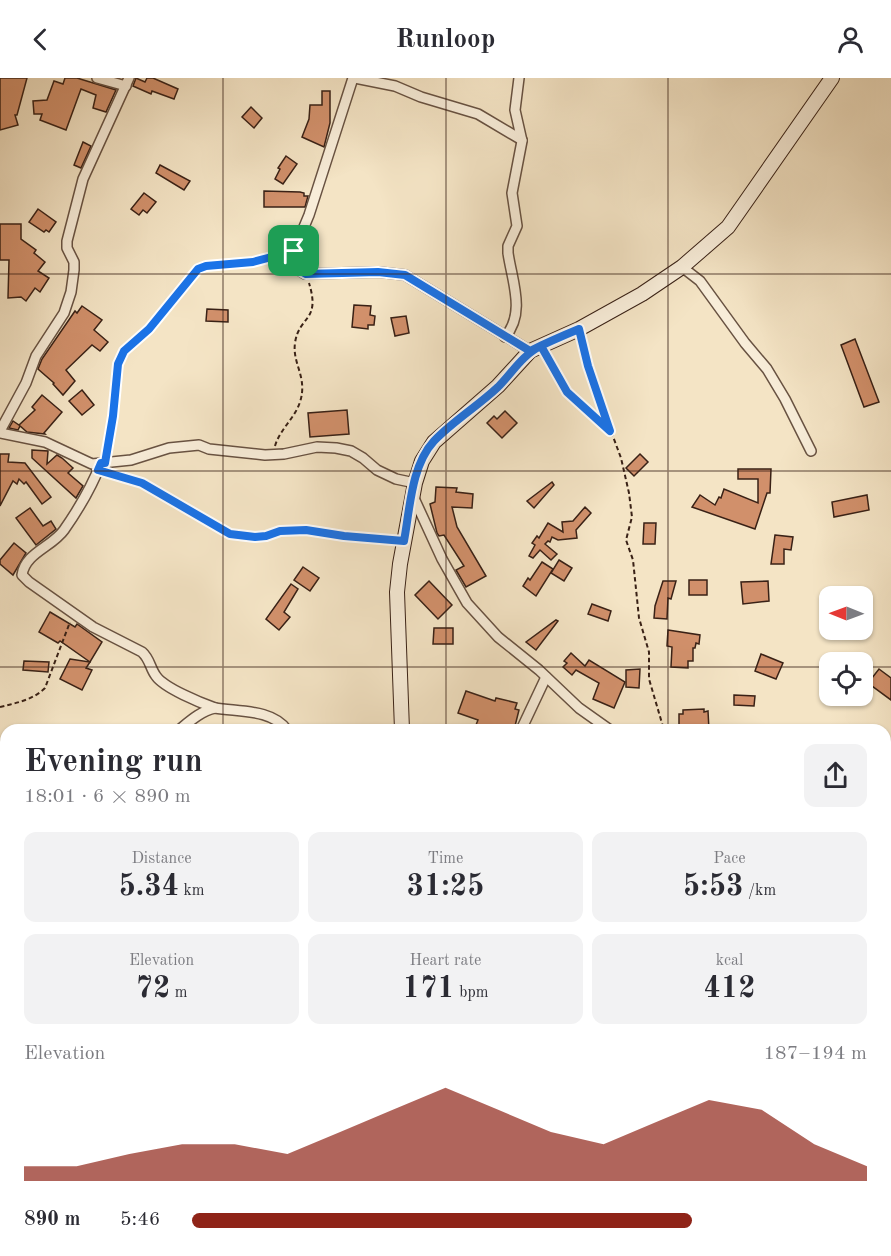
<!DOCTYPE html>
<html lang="en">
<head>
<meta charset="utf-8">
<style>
  :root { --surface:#fff; --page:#f2f2f3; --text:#2b2b33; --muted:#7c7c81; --accent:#8f2418 }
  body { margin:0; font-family:"Old Standard TT",serif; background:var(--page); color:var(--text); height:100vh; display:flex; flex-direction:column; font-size:22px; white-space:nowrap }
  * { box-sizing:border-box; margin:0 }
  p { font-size:20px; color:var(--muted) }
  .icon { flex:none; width:33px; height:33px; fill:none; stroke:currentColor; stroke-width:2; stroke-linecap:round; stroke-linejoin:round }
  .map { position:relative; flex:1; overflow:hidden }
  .panel { position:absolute; left:0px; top:646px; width:891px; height:532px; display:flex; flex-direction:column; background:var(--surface); border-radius:18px 18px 0 0; box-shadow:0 2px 4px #0004 }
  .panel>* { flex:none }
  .needle { width:39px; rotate:271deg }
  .buttons { position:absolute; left:819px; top:508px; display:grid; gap:12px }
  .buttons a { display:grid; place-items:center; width:54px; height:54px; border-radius:12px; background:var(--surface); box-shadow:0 2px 4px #0004; font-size:30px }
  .pin { position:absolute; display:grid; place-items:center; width:51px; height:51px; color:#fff; margin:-26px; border-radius:12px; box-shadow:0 3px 9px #0006 }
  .round { display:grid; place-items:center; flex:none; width:63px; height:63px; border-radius:12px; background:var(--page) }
  .summary { display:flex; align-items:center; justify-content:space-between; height:102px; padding:0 24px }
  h1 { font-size:33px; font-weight:600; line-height:45px }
  .metrics { display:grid; grid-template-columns:repeat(3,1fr); gap:9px; height:102px; padding:6px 24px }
  .metrics div { display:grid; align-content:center; border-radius:12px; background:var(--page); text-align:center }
  .metrics b { font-size:30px; font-weight:600 }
  .metrics small { font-size:16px; font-weight:400 }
  .metrics p { font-size:16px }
  .chart { height:168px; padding:12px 24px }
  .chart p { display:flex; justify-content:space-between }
  .chart svg { width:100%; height:108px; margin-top:6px; fill:var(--accent); opacity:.7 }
  ul { padding:0 24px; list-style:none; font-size:20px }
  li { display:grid; grid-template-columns:96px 72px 1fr; align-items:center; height:45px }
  li i { height:15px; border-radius:8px; background:var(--accent) }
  header { display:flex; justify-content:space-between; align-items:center; height:78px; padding:0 24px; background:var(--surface); font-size:27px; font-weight:600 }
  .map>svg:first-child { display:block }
  .building { fill:#d1906b; stroke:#392116; stroke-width:1.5 }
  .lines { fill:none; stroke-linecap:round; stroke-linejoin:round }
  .street-casing { stroke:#685242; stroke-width:12 }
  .secondary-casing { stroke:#392116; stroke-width:16 }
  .path { stroke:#392116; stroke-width:2; stroke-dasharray:4.5 3; stroke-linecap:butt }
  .street { stroke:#f8edd9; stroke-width:9 }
  .secondary { stroke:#f8edd9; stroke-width:14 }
  .route-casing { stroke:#fff; stroke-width:12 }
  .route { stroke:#1a73e8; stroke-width:8 }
  .grid { fill:none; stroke:#392116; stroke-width:1.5; stroke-opacity:0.55 }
</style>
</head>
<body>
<header><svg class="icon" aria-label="back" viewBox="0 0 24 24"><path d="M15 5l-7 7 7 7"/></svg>Runloop<svg class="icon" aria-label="person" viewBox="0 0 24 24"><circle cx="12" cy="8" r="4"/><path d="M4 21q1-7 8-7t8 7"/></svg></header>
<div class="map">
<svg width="891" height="1178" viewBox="0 0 891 1178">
  <rect width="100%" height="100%" fill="#f4e4c5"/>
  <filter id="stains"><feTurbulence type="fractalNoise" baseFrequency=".00333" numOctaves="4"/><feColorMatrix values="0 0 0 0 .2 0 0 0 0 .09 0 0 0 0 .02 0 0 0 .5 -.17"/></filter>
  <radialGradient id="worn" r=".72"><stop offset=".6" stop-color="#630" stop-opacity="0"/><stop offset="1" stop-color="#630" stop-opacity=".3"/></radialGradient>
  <g class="building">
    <path d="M0 0H27L17 37H15L18 47 0 52Z"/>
    <path d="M65 0H77L116 12 106 34 93 30 96 17 81 11 66 52 40 42 42 36H34L33 23 47 22 54 3 63 6Z"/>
    <path d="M136 0 145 4 147 0H153L178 11 174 21 152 13 151 16 133 8Z"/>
    <path d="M322 13H330V45L324 69 302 59 309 41 310 27H322Z"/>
    <path d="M251 29 262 40 254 50 242 39Z"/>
    <path d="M83 64 91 68 81 90 74 87Z"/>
    <path d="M286 78 297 86 283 106 275 101 280 91 278 90Z"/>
    <path d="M160 87 190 103 184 112 156 95Z"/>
    <path d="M264 113 300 114 304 115V118H308L305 129H264Z"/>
    <path d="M144 115 156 124 147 135 143 132 139 137 131 131Z"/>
    <path d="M38 131 56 144 49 154 46 152 44 154 29 144Z"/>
    <path d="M0 146H21V161L36 172 34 175 45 184 38 193 49 200 40 214 35 210 26 223 21 219 8 220 9 182H0Z"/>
    <path d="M354 227 371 228 370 237 375 238 374 247H368V251L352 249Z"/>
    <path d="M82 228 102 242 94 252 108 264 100 273 92 267 66 292 75 303 63 317 53 306 54 305 38 291 42 281 75 233 77 235Z"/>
    <path d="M207 231 228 232V244L206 243Z"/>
    <path d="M406 238 409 255 395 258 391 240Z"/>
    <path d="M855 261 879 324 864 329 841 267Z"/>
    <path d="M82 312 94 327 82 337 69 323Z"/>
    <path d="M42 317 62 334 44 355 45 356 27 354 20 348 18 352 9 350 13 343 19 347 35 332 32 329Z"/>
    <path d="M347 332 349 356 310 359 308 335Z"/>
    <path d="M505 333 517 345 502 360 487 345 494 338 497 341Z"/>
    <path d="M32 372 48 373 47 386 57 377 62 380 73 390 68 395 83 408 76 420 32 380Z"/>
    <path d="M0 376H9L8 384 25 385 51 419 42 426 26 404 24 406 19 401 17 406 13 403 0 428Z"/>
    <path d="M640 376 648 384 634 398 626 390Z"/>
    <path d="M738 391H771L770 415H767L755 451 692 429 700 417 715 427 719 419 721 420 724 411 758 425V401H738Z"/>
    <path d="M552 404 554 407 534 430 527 423Z"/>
    <path d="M436 409 457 410 456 414 473 416 472 430 452 429 457 449 486 498 466 509 456 492 464 488 444 457 439 458 437 455 430 426 435 424Z"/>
    <path d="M867 417 869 432 834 439 832 424Z"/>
    <path d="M585 429 591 435 576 452 577 460 558 462 552 459 550 464 548 463 545 466 557 476 551 482 540 472 533 480 529 478 535 467 532 465 537 458 539 460 548 445 563 454 562 444 573 443Z"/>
    <path d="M30 430 43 448 51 443 56 451 36 467 16 440Z"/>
    <path d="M644 445H656L655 466H643Z"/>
    <path d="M775 457 793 459 791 472 784 471V486H771Z"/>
    <path d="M14 465 26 475 13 497 0 486V482Z"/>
    <path d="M559 482 572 490 564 503 551 495Z"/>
    <path d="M542 484 553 491 536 518 523 508 528 500 530 502Z"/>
    <path d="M303 489 319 500 310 513 294 502Z"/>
    <rect x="689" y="502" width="18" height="15"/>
    <path d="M429 503 452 527 438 541 415 517Z"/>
    <path d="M663 503H676L671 521 668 520 667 541 654 540 655 528Z"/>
    <path d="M768 503 769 523 743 526 741 504Z"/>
    <path d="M291 506 298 511 284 534 290 539 279 552 266 541Z"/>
    <path d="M592 526 611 533 608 543 588 536Z"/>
    <path d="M50 534 75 549 77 546 102 564 90 584 60 563 58 565 39 554Z"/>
    <path d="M556 542 558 543 536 572 526 564Z"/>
    <path d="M434 550H453V566H433Z"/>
    <path d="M668 552 700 557 699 566 696 565 695 570H693V583H688V590L671 589 672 569 667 568Z"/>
    <path d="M571 575 585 588 589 582 625 604 614 630 593 621 599 605 576 592 572 597 563 589 567 585 564 583Z"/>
    <path d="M761 576 783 585 776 601 755 593Z"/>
    <path d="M70 581 90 584 86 590 92 592 82 612 60 601Z"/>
    <path d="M24 583 49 584 48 594 23 592Z"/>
    <path d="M640 591 639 610 626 609V592Z"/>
    <path d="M879 591 891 600V622L868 605Z"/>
    <path d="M466 613 495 623 496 620 517 625 515 631 519 632 514 652 497 651 496 652H474L478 642 458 635Z"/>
    <path d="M734 617 755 618 754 628 734 627Z"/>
    <path d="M704 631V634L708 633 709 652 679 651V636H683V632Z"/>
  </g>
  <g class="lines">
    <g class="street-casing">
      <g id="street">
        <path d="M97 0 126 8"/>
        <path d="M353 0 309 137 294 173 299 192 305 196 378 194 405 197 530 273"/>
        <path d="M355 0 395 8 421 19 478 36 522 62"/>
        <path d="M682 189 700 203 745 265 767 291 785 321 811 373"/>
        <path d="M505 259C526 235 512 203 508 175V168L517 148 512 115 522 63 515 32 519 0"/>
        <path d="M0 353 26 305 36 278 64 235 71 214 74 192V184L67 170V163L83 101 129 0"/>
        <path d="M0 355 45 364 92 386 131 382 169 370 199 367 209 371 265 377 284 376 317 369 336 370 351 373 363 380 377 392 396 401 415 405"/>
        <path d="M101 385C92 408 78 432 64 452 52 469 25 475 22 497L29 504 93 549 142 574C150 581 150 590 156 598 164 610 201 625 215 630"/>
        <path d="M413 418 442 481 467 525 498 559 539 592 579 630 610 652"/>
        <path d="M179 652C190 643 201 633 215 630 239 634 272 631 287 652"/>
        <path d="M521 652 546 599"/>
        <path d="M885 687 891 685"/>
        <path d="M0 712 6 716"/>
        <path d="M885 731 891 737"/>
        <path d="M888 968 891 961"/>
        <path d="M885 1124 891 1127"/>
        <path d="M680 1173 684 1176 710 1173"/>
        <path d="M726 1173 736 1178"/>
        <path d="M649 1178 666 1173"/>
      </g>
    </g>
    <g class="secondary-casing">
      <g id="secondary">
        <path d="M402 652 397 514 400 486 415 405 422 383 434 364 498 308 530 273 579 251 642 216 682 189 728 149 832 0"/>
        <path d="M408 1178V1173"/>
      </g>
    </g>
    <g class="path">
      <path d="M582 261 599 321 621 380 629 415 632 439 626 462 633 482 639 540 649 574V601L664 652"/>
      <path d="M547 278 567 314 610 353"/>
      <path d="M275 368C280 351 295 340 300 324 308 299 292 286 295 265 299 237 321 244 309 205"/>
      <path d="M107 374 113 338 119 286 124 273 149 251 198 191 206 188 253 184 286 175"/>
      <path d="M106 394 143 405 230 456 255 459 266 458 280 453 306 451 344 458 392 462"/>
      <path d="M0 629C16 625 33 622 45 610L70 544"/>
      <path d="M553 1173 554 1178"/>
    </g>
    <use href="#street" class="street"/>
    <use href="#secondary" class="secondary"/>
  </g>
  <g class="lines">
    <g class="route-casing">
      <path id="route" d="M294 173 253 184 206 188 198 191 149 251 124 273 118 286 113 338 105 385H101L98 392 142 405 230 456 255 459 266 458 280 453 306 452 344 458 404 463C410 431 411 388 434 363 453 343 478 328 498 309 512 295 522 277 541 268L567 314 610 353 588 288 579 251C562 258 546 265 530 273L405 197 378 194 306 196 299 192 294 173"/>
    </g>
    <use href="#route" class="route"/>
  </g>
  <path class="grid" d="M223 0V652M446 0V652M668 0V652M0 196H891M0 393H891M0 589H830M862 589H891M0 785H6M885 785H891M0 982H6M885 982H891M223 1173V1178M446 1173V1178M668 1173V1178"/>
  <rect width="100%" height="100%" filter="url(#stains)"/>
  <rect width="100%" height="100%" fill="url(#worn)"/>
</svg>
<div class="buttons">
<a><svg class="needle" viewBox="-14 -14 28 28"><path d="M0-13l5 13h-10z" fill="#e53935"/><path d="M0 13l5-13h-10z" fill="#7c7c81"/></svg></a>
<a><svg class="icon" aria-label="locate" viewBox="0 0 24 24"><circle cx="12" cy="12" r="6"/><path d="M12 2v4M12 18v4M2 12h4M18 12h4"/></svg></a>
</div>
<div class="pin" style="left:294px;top:173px;background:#1e9e55"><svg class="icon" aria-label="arrive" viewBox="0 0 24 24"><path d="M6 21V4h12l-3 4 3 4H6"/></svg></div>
<section class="panel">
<div class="summary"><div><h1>Evening run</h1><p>18:01 · 6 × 890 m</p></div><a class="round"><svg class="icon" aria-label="share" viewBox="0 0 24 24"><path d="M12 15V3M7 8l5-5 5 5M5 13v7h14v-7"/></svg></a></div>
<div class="metrics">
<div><p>Distance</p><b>5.34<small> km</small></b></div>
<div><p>Time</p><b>31:25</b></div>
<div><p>Pace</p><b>5:53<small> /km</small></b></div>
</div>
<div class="metrics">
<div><p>Elevation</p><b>72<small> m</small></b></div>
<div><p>Heart rate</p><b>171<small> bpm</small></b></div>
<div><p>kcal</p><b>412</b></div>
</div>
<div class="chart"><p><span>Elevation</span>187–194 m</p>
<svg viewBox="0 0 160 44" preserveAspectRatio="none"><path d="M0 44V38L10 38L20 33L30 29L40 29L50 33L60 24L70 15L80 6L90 15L100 24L110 29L120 20L130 11L140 15L150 29L160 38V44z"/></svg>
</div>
<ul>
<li><b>890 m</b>5:46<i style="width:74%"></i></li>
</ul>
</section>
</div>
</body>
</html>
